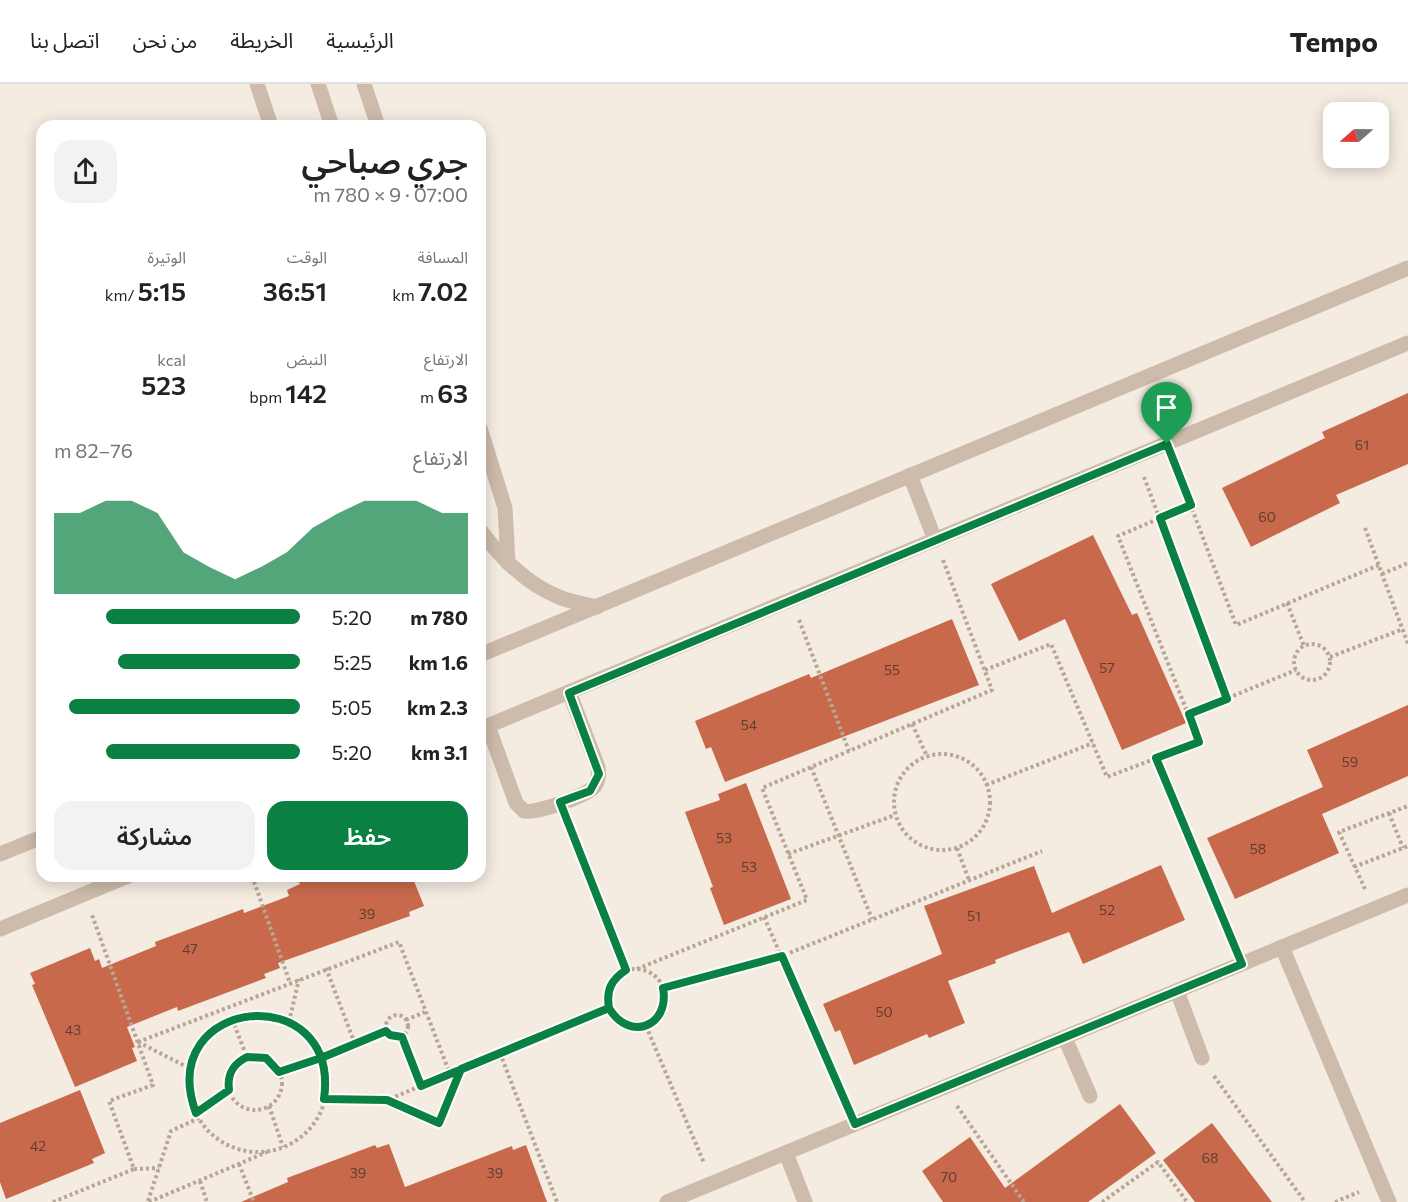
<!DOCTYPE html>
<html lang="ar">
<head>
<meta charset="utf-8">
<style>
  :root { --surface:#fff; --page:#f2f2f2; --text:#222; --muted:#767676; --line:#e0e0e0; --accent:#0b8043 }
  body { margin:0; font-family:Commissioner,"Noto Sans Arabic",sans-serif; background:var(--page); color:var(--text); direction:rtl; height:100vh; display:flex; flex-direction:column; font-size:22px; white-space:nowrap }
  * { box-sizing:border-box; margin:0 }
  p { font-size:20px; color:var(--muted) }
  .icon { flex:none; width:33px; height:33px; fill:none; stroke:currentColor; stroke-width:2; stroke-linecap:round; stroke-linejoin:round }
  .map { position:relative; flex:1; overflow:hidden; direction:ltr }
  .drawer { position:absolute; left:36px; top:36px; width:450px; height:762px; display:flex; flex-direction:column; background:var(--surface); border-radius:18px; box-shadow:0 3px 15px #0003; direction:rtl }
  .drawer>* { flex:none }
  .needle { width:39px; rotate:250deg }
  .tools { position:absolute; left:1323px; top:18px; display:grid; gap:12px }
  .tools a { display:grid; place-items:center; width:66px; height:66px; border-radius:12px; background:var(--surface); box-shadow:0 3px 15px #0003; font-size:30px }
  .pin { position:absolute; display:grid; place-items:center; width:51px; height:51px; color:#fff; margin:-62px -26px; border-radius:50% 50% 50% 0; rotate:-45deg; box-shadow:0 0 6px #0007 }
  .pin .icon { rotate:45deg }
  .round { display:grid; place-items:center; flex:none; width:63px; height:63px; border-radius:18px; background:var(--page) }
  .headline { display:flex; align-items:center; justify-content:space-between; height:102px; padding:0 18px }
  h1 { font-size:33px; font-weight:600; line-height:45px }
  .metrics { display:grid; grid-template-columns:repeat(3,1fr); gap:9px; height:102px; padding:6px 18px }
  .metrics div { display:grid; align-content:center }
  .metrics b { font-size:26px; font-weight:600 }
  .metrics small { font-size:16px; font-weight:400 }
  .metrics p { font-size:16px }
  .chart { height:168px; padding:12px 18px }
  .chart p { display:flex; justify-content:space-between }
  .chart svg { width:100%; height:108px; margin-top:6px; fill:var(--accent); opacity:.7 }
  .cta { display:flex; gap:12px; margin-top:auto; padding:12px 18px }
  .cta a { flex:1; height:69px; border-radius:18px; background:var(--accent); color:#fff; font-size:24px; font-weight:600; line-height:69px; text-align:center }
  .cta a+a { background:var(--page); color:var(--text) }
  ul { padding:0 18px; list-style:none; font-size:20px }
  li { display:grid; grid-template-columns:96px 72px 1fr; align-items:center; height:45px }
  li i { height:15px; border-radius:8px; background:var(--accent) }
  header { display:flex; align-items:center; gap:36px; box-sizing:border-box; height:84px; padding:0 30px; background:var(--surface); border-bottom:2px solid var(--line) }
  header strong { font-size:28px }
  nav { display:flex; gap:33px; margin-inline-start:auto; font-size:21px }
  .map>svg:first-child { display:block }
  .building { fill:#c8694b }
  .lines { fill:none; stroke-linecap:round; stroke-linejoin:round }
  .path { stroke:#b9a596; stroke-width:4; stroke-dasharray:3 3; stroke-linecap:butt }
  .minor { stroke:#cdbbac; stroke-width:15 }
  .route-casing { stroke:#fff; stroke-width:12 }
  .route { stroke:#0b8043; stroke-width:8 }
  .labels { text-anchor:middle; stroke-width:5; stroke-linejoin:round; paint-order:stroke }
  .number-label { font-size:14px; fill:#5e3e33 }
</style>
</head>
<body>
<header>
<strong>Tempo</strong>
<nav><a>الرئيسية</a><a>الخريطة</a><a>من نحن</a><a>اتصل بنا</a></nav>
</header>
<div class="map">
<svg width="1408" height="1118" viewBox="0 0 1408 1118">
  <rect width="100%" height="100%" fill="#f4ebe1"/>
  <g class="building">
    <path d="M1408 309V380L1336 411 1340 419 1251 463 1222 404 1325 354 1322 348Z"/>
    <path d="M1093 451 1132 531 1137 529 1186 639 1122 666 1065 535 1019 557 991 500Z"/>
    <path d="M952 535 979 601 725 698 711 663 706 665 695 637 809 590 811 594Z"/>
    <path d="M1408 621V692L1322 730 1339 769 1235 815 1207 754 1323 703 1307 666Z"/>
    <path d="M746 699 791 815 724 841 710 804 713 803 685 728 720 716 718 710Z"/>
    <path d="M1161 781 1185 836 1083 880 1069 848 995 876 996 879 948 897 965 939 929 954 927 950 854 981 840 946 835 948 823 920 942 870 924 822 1034 782 1052 829Z"/>
    <path d="M296 792H412L424 822 409 828 410 832 278 879 280 884 264 890 266 894 178 927 177 923 127 943 135 963 132 964 137 977 75 1003 32 901 35 900 30 889 90 864 95 877 99 875 102 884 156 862 155 858 243 825 244 829 289 812 287 806 300 800Z"/>
    <path d="M80 1006 105 1069 92 1075 94 1079 6 1115 0 1098V1039Z"/>
    <path d="M1120 1020 1156 1069 1088 1118H943L922 1087 970 1053 1005 1104Z"/>
    <path d="M1212 1039 1272 1118H1195L1163 1076Z"/>
    <path d="M389 1060 405 1103 512 1062 513 1066 526 1061 547 1118H241L288 1098 287 1094 375 1061 377 1064Z"/>
  </g>
  <g class="lines">
    <g class="path">
      <path d="M1175 380 1236 541 1379 481"/>
      <path d="M1144 393 1227 615"/>
      <path d="M1365 444 1408 560"/>
      <path d="M1382 490 1408 479"/>
      <path d="M1287 519 1304 562"/>
      <path d="M799 536 849 667"/>
      <circle cx="1312" cy="578" r="18"/>
      <path d="M1330 573 1403 545"/>
      <path d="M985 586 1051 560 1107 693 1199 658 1118 452 1191 421"/>
      <path d="M1189 630 1296 586"/>
      <path d="M912 640 927 672"/>
      <circle cx="942" cy="718" r="48"/>
      <path d="M1156 674 1233 859"/>
      <path d="M811 683 872 835"/>
      <path d="M986 701 1093 659"/>
      <path d="M1389 729 1403 764"/>
      <path d="M568 739 626 886"/>
      <path d="M957 764 969 796"/>
      <path d="M788 770 895 731"/>
      <path d="M1354 783 1408 762"/>
      <path d="M252 792 290 899"/>
      <path d="M1365 805 1339 748 1408 722"/>
      <path d="M764 833 846 1019"/>
      <path d="M326 884 355 960"/>
      <path d="M637 885 807 816 762 704 992 606 943 476"/>
      <circle cx="636" cy="914" r="29"/>
      <path d="M663 904 782 872 1042 767"/>
      <circle cx="258" cy="999" r="69"/>
      <circle cx="397" cy="942" r="11"/>
      <path d="M232 935 247 973"/>
      <path d="M406 936 425 928"/>
      <path d="M289 938 299 895"/>
      <path d="M646 942 704 1079"/>
      <path d="M401 953 421 1002"/>
      <path d="M138 958 399 858 450 990"/>
      <path d="M138 958 191 985"/>
      <path d="M500 969 557 1118"/>
      <circle cx="255" cy="999" r="27"/>
      <path d="M279 988 321 974 386 947"/>
      <path d="M1214 992 1305 1118"/>
      <path d="M324 1015 387 1016 609 924"/>
      <path d="M387 1017 439 1039 461 985"/>
      <path d="M269 1022 283 1063"/>
      <path d="M957 1022 1024 1118"/>
      <path d="M196 1029 229 1006"/>
      <path d="M239 1080 254 1118"/>
      <path d="M134 1085 159 1084"/>
      <path d="M200 1097 207 1118"/>
      <path d="M148 1117 171 1047 199 1034"/>
      <path d="M53 1118 134 1085 109 1017 153 1001 92 831"/>
      <path d="M149 1118 267 1068"/>
      <path d="M1102 1118 1158 1078 1187 1118"/>
      <path d="M1335 1118 1359 1108"/>
    </g>
    <g class="minor">
      <path d="M257 0 271 42"/>
      <path d="M318 0 332 42"/>
      <path d="M364 0 378 42"/>
      <path d="M480 344 505 424 508 479"/>
      <path d="M910 391 935 456"/>
      <path d="M480 446C500 473 528 501 559 513 571 518 585 520 597 523"/>
      <path d="M480 571 1408 184"/>
      <path d="M488 642 516 719 524 727C535 730 587 712 595 702 599 696 599 690 598 683L569 608"/>
      <path d="M480 645 1408 259"/>
      <path d="M0 770 42 753"/>
      <path d="M0 845 128 792"/>
      <path d="M1282 863 1389 1118"/>
      <path d="M1177 907 1202 974"/>
      <path d="M1065 954 1090 1012"/>
      <path d="M786 1069 805 1118"/>
      <path d="M667 1118 1408 811"/>
    </g>
  </g>
  <g class="lines">
    <g class="route-casing">
      <path id="route" d="M1167 360 569 609 599 690 590 707 560 718 626 886C611 896 606 906 609 924L421 1002 402 953 390 951 386 947 321 974 279 988 266 974 247 973C233 980 227 990 229 1006L196 1029C153 912 341 893 324 1015L387 1016 439 1039 461 985 609 924C629 958 670 943 663 904L782 872 855 1040 1242 880 1156 674 1199 658 1189 630 1227 615 1160 434 1191 421 1167 360"/>
    </g>
    <use href="#route" class="route"/>
  </g>
  <g class="labels">
    <g class="number-label">
      <text x="1362" y="366">61</text>
      <text x="1267" y="438">60</text>
      <text x="1107" y="589">57</text>
      <text x="892" y="591">55</text>
      <text x="749" y="646">54</text>
      <text x="1350" y="683">59</text>
      <text x="724" y="759">53</text>
      <text x="1258" y="770">58</text>
      <text x="749" y="788">53</text>
      <text x="1107" y="831">52</text>
      <text x="367" y="835">39</text>
      <text x="974" y="837">51</text>
      <text x="190" y="870">47</text>
      <text x="884" y="933">50</text>
      <text x="73" y="951">43</text>
      <text x="38" y="1067">42</text>
      <text x="1210" y="1079">68</text>
      <text x="358" y="1094">39</text>
      <text x="495" y="1094">39</text>
      <text x="949" y="1098">70</text>
    </g>
  </g>
</svg>
<div class="tools">
<a><svg class="needle" viewBox="-14 -14 28 28"><path d="M0-13l5 13h-10z" fill="#e53935"/><path d="M0 13l5-13h-10z" fill="#767676"/></svg></a>
</div>
<div class="pin" style="left:1167px;top:360px;background:#1e9e55"><svg class="icon" aria-label="arrive" viewBox="0 0 24 24"><path d="M6 21V4h12l-3 4 3 4H6"/></svg></div>
<section class="drawer">
<div class="headline"><div><h1>جري صباحي</h1><p>07:00 · 9 × 780 m</p></div><a class="round"><svg class="icon" aria-label="share" viewBox="0 0 24 24"><path d="M12 15V3M7 8l5-5 5 5M5 13v7h14v-7"/></svg></a></div>
<div class="metrics">
<div><p>المسافة</p><b>7.02<small> km</small></b></div>
<div><p>الوقت</p><b>36:51</b></div>
<div><p>الوتيرة</p><b>5:15<small> /km</small></b></div>
</div>
<div class="metrics">
<div><p>الارتفاع</p><b>63<small> m</small></b></div>
<div><p>النبض</p><b>142<small> bpm</small></b></div>
<div><p>kcal</p><b>523</b></div>
</div>
<div class="chart"><p><span>الارتفاع</span>76–82 m</p>
<svg viewBox="0 0 160 44" preserveAspectRatio="none"><path d="M0 44V11L10 11L20 6L30 6L40 11L50 27L60 33L70 38L80 33L90 27L100 17L110 11L120 6L130 6L140 6L150 11L160 11V44z"/></svg>
</div>
<ul>
<li><b>780 m</b>5:20<i style="width:79%"></i></li>
<li><b>1.6 km</b>5:25<i style="width:74%"></i></li>
<li><b>2.3 km</b>5:05<i style="width:94%"></i></li>
<li><b>3.1 km</b>5:20<i style="width:79%"></i></li>
</ul>
<div class="cta"><a>حفظ</a><a>مشاركة</a></div>
</section>
</div>
</body>
</html>
